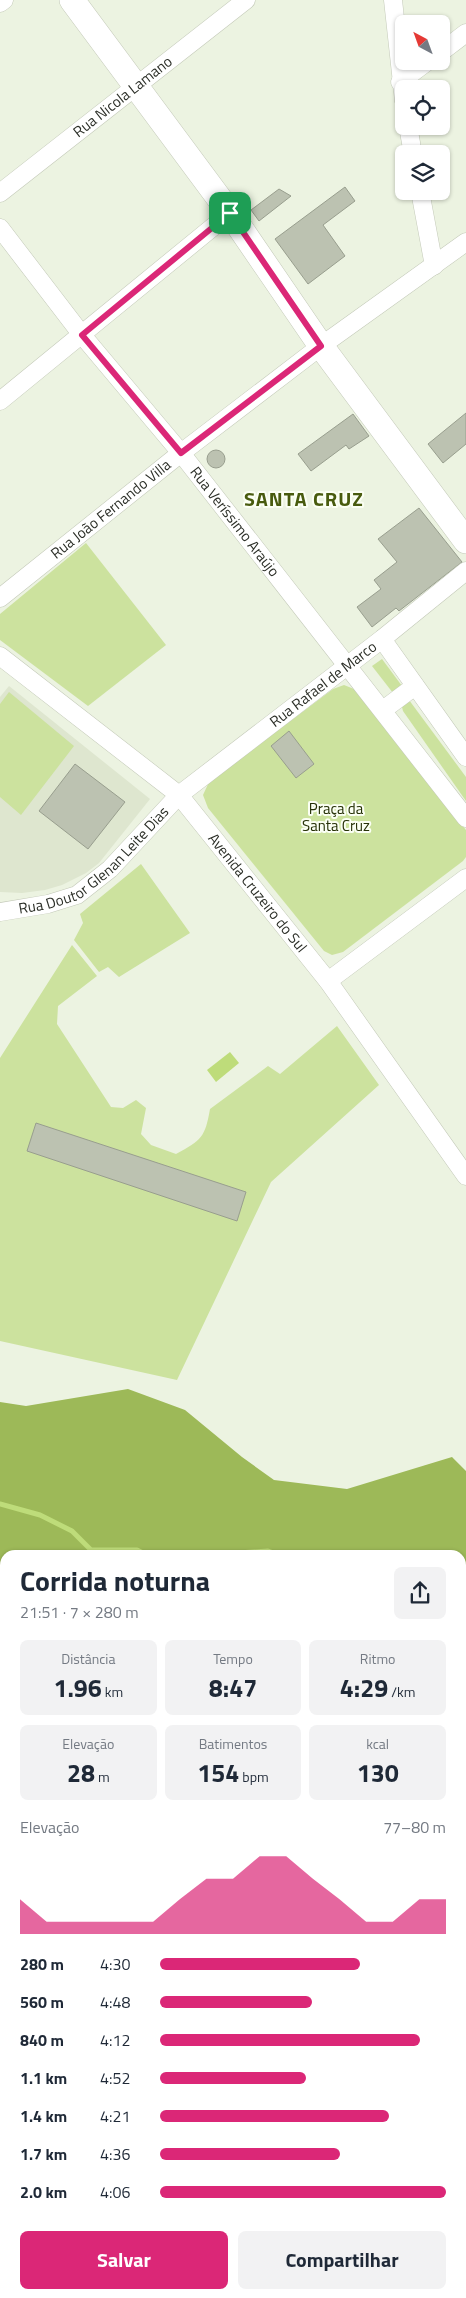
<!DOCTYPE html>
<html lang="pt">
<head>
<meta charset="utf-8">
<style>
  :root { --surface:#fff; --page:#f2f2f3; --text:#1f2937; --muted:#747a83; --accent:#db2777 }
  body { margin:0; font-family:"Titillium Web",sans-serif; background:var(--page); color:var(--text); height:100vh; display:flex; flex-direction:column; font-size:19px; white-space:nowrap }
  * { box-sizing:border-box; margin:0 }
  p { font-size:16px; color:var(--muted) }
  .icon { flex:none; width:28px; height:28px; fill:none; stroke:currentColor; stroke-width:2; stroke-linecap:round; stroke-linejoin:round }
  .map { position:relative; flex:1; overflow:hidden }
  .drawer { position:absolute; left:0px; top:1550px; width:466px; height:749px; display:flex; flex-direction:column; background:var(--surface); border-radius:15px 15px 0 0; box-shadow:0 1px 4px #0004 }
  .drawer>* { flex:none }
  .needle { width:32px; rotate:319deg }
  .tools { position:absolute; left:395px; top:15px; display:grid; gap:10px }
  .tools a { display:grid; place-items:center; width:55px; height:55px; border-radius:8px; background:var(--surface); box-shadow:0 1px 4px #0004; font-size:25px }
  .pin { position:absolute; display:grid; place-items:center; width:42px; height:42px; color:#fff; margin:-21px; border-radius:10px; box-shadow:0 2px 8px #0006 }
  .round { display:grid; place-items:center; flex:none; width:52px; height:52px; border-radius:8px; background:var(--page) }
  .overview { display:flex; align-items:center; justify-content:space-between; height:85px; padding:0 20px }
  h1 { font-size:28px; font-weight:700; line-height:38px }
  .figures { display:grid; grid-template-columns:repeat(3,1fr); gap:8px; height:85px; padding:5px 20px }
  .figures div { display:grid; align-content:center; border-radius:8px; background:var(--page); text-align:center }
  .figures b { font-size:25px; font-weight:700 }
  .figures small { font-size:14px; font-weight:400 }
  .figures p { font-size:14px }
  .chart { height:140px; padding:10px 20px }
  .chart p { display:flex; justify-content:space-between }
  .chart svg { width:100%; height:90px; margin-top:5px; fill:var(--accent); opacity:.7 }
  .cta { display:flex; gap:10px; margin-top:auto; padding:10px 20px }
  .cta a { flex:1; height:58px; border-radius:8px; background:var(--accent); color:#fff; font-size:20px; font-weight:700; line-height:58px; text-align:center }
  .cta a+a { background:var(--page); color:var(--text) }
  ul { padding:0 20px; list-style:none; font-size:16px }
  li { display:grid; grid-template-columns:80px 60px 1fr; align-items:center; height:38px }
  li i { height:12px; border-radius:6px; background:var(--accent) }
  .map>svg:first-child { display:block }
  .built { fill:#dee6cf }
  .green { fill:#cce29e }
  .forest { fill:#9db958 }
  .water { fill:#bedc7a }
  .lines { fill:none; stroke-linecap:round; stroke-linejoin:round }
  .stream { stroke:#bedc7a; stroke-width:5 }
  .building { fill:#bcc2b1; stroke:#989e8e }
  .street-casing { stroke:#c3c9b8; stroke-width:19 }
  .secondary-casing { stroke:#c3c9b8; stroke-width:26 }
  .street { stroke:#fff; stroke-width:18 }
  .secondary { stroke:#fff; stroke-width:25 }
  .route-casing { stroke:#fff; stroke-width:10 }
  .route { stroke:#db2777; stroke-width:6 }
  .labels { text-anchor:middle; stroke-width:4; stroke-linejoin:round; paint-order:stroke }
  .street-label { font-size:15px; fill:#2c2f28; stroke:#fbfff4 }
  .park-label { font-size:15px; fill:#263107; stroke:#fbfff4 }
  .district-label { font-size:20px; font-weight:bold; letter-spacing:1px; fill:#485b0e; stroke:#fbfff4 }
</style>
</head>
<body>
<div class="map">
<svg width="466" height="2298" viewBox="0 0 466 2298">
  <rect width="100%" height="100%" fill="#ecf3e1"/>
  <path class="built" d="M9 686 150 799 99 863 86 873 62 885 45 890 22 893 0 892V697Z"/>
  <g class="green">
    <path d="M86 543 166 645 88 706 0 640V614Z"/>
    <path d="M382 659 402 686 393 693 372 666Z"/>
    <path d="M344 685 354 689 466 830V857L463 861 343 952 332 955 324 951 208 808 203 795 209 782 333 689Z"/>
    <path d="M9 692 74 746 21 815 0 797V704Z"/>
    <path d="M409 700 466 777V801L403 711 402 707Z"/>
    <path d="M141 864 190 933 119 977 108 967 99 972 74 940 83 923 80 914Z"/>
    <path d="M72 945 97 976 58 1006 57 1024 111 1107 123 1108 136 1100 146 1108 141 1134 151 1145 176 1154C202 1140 205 1137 210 1109L268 1066 280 1074 337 1026 379 1085 271 1182 177 1380 0 1341V1058Z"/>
  </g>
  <path class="forest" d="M128 1389 185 1410 242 1457 274 1480 347 1489 452 1457 466 1471V1637L461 1635V1555H5V2120L0 2123V1402L26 1406Z"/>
  <path class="water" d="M230 1052 239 1063 216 1082 207 1070Z"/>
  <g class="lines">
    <g class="stream">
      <path d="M0 1504 40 1515 72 1531 91 1550H137L147 1555"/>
      <path d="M210 1555 268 1551 279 1555"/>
      <path d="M461 1591 466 1592"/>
    </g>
  </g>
  <g class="building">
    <path d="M345 187 355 201 323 225 345 256 308 284 275 239Z"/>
    <path d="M279 189 291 196 259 221 251 210Z"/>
    <path d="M466 413V444L443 463 428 444Z"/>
    <path d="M353 414 369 436 349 449 346 445 311 471 298 454Z"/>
    <circle cx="216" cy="459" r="9"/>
    <path d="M419 508 462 562 399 611 396 608 372 627 357 607 381 589 374 580 397 562 378 539Z"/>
    <path d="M289 731 314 764 296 778 271 746Z"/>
    <path d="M75 764 125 802 88 849 39 811Z"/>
    <path d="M36 1123 246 1192 237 1221 27 1151Z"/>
  </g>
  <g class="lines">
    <g class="street-casing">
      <g id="street">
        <path d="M393 0 404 101"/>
        <path d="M0 3 4 0"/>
        <path d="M441 52 466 33"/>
        <path d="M400 82 428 61"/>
        <path d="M408 126 413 154"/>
        <path d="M420 191 434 266"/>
        <path id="s1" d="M0 193 246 0"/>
        <path id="s2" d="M0 228 82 335 181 453 466 818"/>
        <path d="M0 401 230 213"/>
        <path id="s3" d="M0 598 181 453 321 346 466 242"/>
        <path d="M382 639 466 757"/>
        <path id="s4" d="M0 656 179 795 328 981 466 1176"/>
        <path d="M383 710 415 686"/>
        <path id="s5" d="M0 912 48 904 77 895 110 869 179 795 382 639 466 571"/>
        <path d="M328 981 466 878"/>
        <path d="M461 2035 466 2032"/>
        <path d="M365 2294 368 2298"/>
        <path d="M116 2298 120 2294"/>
        <path d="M460 2298 466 2294"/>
      </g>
    </g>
    <g class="secondary-casing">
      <path id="secondary" d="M72 0 230 213 321 346 466 541"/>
    </g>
    <use href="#street" class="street"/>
    <use href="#secondary" class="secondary"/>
  </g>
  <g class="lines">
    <g class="route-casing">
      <path id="route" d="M230 213 321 346 181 453 82 335Z"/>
    </g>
    <use href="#route" class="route"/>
  </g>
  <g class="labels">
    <g class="street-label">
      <text dy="5" stroke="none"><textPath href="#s1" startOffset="156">Rua Nicola Lamano</textPath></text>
      <text dy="5" stroke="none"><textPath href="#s3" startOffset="142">Rua João Fernando Villa</textPath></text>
      <text dy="5" stroke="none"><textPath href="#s2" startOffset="376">Rua Veríssimo Araújo</textPath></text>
      <text dy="5" stroke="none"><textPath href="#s5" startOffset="404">Rua Rafael de Marco</textPath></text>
      <text dy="5" stroke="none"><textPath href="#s5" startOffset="111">Rua Doutor Glenan Leite Dias</textPath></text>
      <text dy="5" stroke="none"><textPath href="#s4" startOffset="352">Avenida Cruzeiro do Sul</textPath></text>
    </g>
    <g class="park-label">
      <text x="336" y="814">Praça da<tspan x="336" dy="17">Santa Cruz</tspan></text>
    </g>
    <g class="district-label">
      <text x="304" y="506">SANTA CRUZ</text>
    </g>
  </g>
</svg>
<div class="tools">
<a><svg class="needle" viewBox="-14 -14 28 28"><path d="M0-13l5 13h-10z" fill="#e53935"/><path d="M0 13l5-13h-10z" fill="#747a83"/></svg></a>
<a><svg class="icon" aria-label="locate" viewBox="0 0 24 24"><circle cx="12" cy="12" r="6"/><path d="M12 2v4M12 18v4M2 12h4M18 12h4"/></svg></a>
<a><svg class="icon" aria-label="layers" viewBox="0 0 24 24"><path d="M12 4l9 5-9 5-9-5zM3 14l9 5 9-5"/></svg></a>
</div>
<div class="pin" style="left:230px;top:213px;background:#1e9e55"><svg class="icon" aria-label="arrive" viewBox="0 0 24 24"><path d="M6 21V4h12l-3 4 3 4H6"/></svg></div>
<section class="drawer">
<div class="overview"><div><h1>Corrida noturna</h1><p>21:51 · 7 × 280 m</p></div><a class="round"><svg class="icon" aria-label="share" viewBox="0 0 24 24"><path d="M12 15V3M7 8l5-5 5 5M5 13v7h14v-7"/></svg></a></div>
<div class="figures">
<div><p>Distância</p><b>1.96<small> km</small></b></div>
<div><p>Tempo</p><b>8:47</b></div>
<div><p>Ritmo</p><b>4:29<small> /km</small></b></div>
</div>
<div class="figures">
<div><p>Elevação</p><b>28<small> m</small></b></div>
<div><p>Batimentos</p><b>154<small> bpm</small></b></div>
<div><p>kcal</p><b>130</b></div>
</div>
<div class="chart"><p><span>Elevação</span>77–80 m</p>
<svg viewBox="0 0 160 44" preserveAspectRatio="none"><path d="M0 44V27L10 38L20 38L30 38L40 38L50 38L60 27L70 17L80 17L90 6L100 6L110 17L120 27L130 38L140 38L150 27L160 27V44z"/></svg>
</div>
<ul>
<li><b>280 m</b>4:30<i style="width:70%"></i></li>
<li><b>560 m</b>4:48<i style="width:53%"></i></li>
<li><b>840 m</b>4:12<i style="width:91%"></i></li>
<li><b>1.1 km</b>4:52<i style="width:51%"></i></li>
<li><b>1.4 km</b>4:21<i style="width:80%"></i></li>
<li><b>1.7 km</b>4:36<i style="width:63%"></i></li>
<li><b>2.0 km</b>4:06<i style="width:100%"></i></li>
</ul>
<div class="cta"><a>Salvar</a><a>Compartilhar</a></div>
</section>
</div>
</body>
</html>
